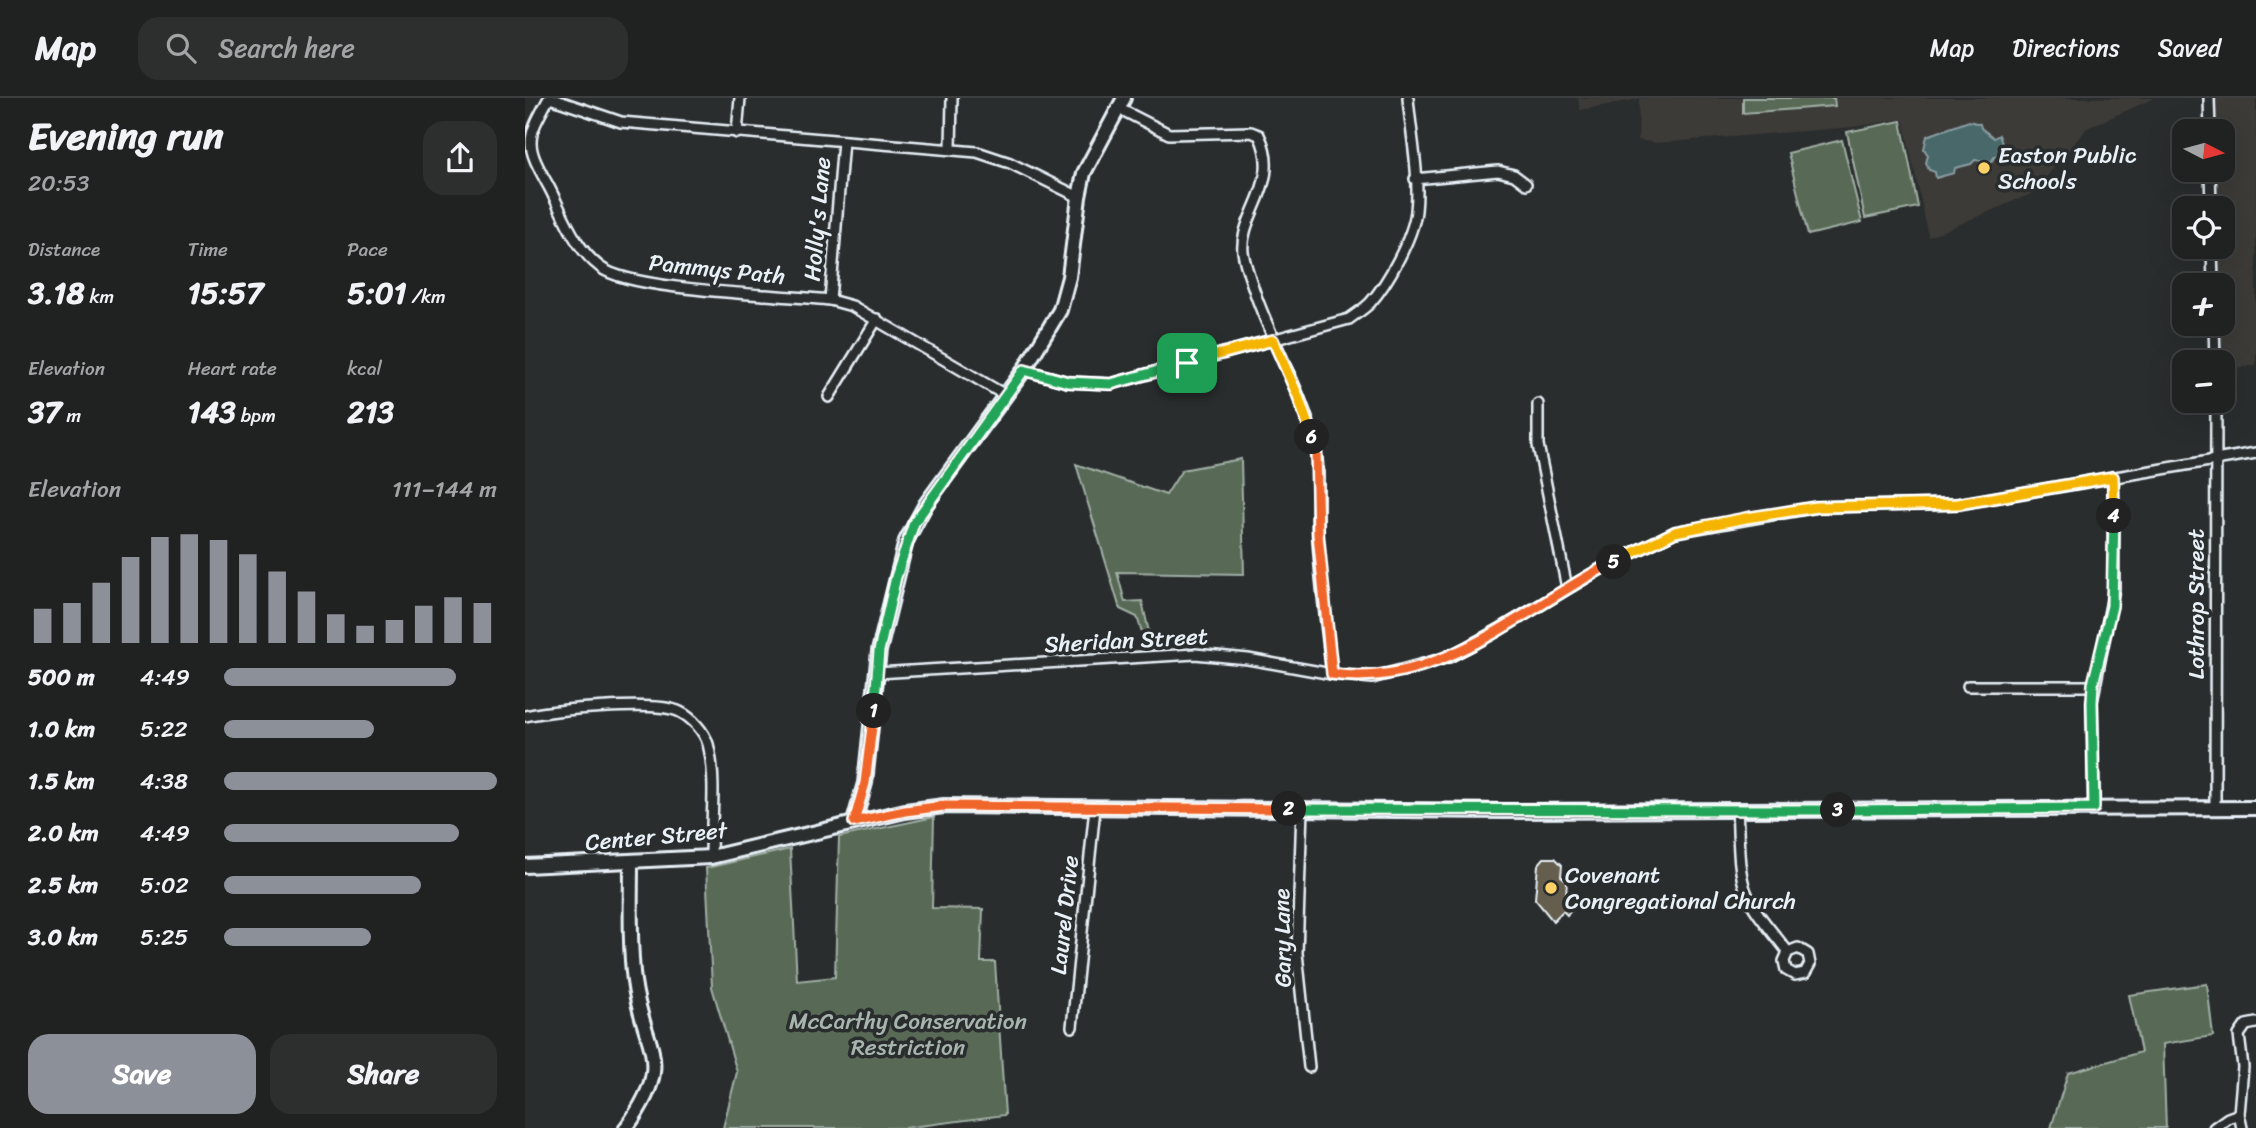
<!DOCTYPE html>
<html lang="en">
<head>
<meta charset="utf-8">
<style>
  :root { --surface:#202222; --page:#2d2f2f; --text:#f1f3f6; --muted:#a2a4a5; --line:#3d3f40; --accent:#8c9099 }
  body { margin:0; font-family:Sriracha,sans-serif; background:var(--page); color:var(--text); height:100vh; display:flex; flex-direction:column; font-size:26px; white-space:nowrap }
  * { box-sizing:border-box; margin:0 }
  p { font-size:23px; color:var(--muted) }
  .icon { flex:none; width:38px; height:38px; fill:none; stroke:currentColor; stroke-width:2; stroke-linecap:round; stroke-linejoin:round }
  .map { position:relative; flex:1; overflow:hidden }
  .sheet { display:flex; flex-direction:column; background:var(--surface); width:525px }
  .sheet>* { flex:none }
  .needle { width:46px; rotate:96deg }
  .buttons { position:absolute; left:1647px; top:21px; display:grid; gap:14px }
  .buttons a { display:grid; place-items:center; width:63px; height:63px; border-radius:14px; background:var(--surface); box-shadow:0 7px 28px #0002,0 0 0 2px var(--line); font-size:35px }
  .pin { position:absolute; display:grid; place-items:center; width:60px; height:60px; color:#fff; margin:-30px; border-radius:14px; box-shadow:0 4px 10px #0006 }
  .km { position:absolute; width:35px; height:35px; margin:-18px; border-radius:50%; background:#222; color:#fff; font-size:19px; line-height:35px; text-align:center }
  .round { display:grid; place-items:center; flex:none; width:74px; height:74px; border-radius:21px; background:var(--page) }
  .overview { display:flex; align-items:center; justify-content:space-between; height:119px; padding:0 28px }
  h1 { font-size:38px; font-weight:800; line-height:52px }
  .figures { display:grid; grid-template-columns:repeat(3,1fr); gap:10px; height:119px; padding:7px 28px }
  .figures div { display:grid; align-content:center }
  .figures b { font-size:30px; font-weight:800 }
  .figures small { font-size:19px; font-weight:400 }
  .figures p { font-size:19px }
  .chart { height:196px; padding:14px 28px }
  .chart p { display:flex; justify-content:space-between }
  .chart svg { width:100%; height:126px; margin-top:7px; stroke:var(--accent); stroke-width:6 }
  .button { display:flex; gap:14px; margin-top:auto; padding:14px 28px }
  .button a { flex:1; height:80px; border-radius:21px; background:var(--accent); color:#fff; font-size:28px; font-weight:800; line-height:80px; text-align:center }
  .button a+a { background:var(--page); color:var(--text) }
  ul { padding:0 28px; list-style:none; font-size:23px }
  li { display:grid; grid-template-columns:112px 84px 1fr; align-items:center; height:52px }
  li i { height:18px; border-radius:9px; background:var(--accent) }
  header { display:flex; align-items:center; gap:42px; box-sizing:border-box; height:98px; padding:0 35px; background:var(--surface); border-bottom:2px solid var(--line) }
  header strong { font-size:33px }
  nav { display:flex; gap:38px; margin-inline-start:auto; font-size:24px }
  .search { width:490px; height:63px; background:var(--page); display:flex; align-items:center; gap:18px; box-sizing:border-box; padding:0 24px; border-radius:21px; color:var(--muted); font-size:26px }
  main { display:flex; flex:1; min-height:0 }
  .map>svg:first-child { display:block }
  .built { fill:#3c3b37 }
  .green { fill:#596b54; stroke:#a0aea6; stroke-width:2 }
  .water { fill:#49676b; stroke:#899ea3; stroke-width:2 }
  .building { fill:#655d4d; stroke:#e8f1f8; stroke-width:2 }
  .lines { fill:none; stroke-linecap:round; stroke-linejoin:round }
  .street-casing { stroke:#e8f1f8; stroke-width:14 }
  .secondary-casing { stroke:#e8f1f8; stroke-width:18 }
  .street { stroke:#2a2d2e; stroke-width:9 }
  .secondary { stroke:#2a2d2e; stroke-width:12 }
  .split-1-casing { stroke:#fff; stroke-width:14 }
  .split-2-casing { stroke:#fff; stroke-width:14 }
  .split-3-casing { stroke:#fff; stroke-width:14 }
  .split-4-casing { stroke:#fff; stroke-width:14 }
  .split-5-casing { stroke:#fff; stroke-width:14 }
  .split-6-casing { stroke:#fff; stroke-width:14 }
  .split-7-casing { stroke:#fff; stroke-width:14 }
  .split-1 { stroke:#22a559; stroke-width:9 }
  .split-2 { stroke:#f0652b; stroke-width:9 }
  .split-3 { stroke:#22a559; stroke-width:9 }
  .split-4 { stroke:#22a559; stroke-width:9 }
  .split-5 { stroke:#f5b400; stroke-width:9 }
  .split-6 { stroke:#f0652b; stroke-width:9 }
  .split-7 { stroke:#f5b400; stroke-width:9 }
  .poi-dot { fill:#ffd166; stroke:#2a2d2e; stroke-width:2.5 }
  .labels { text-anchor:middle; stroke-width:7; stroke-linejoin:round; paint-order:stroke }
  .poi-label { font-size:23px; fill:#e8f1f8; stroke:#2a2d2e; text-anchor:start }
  .street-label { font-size:23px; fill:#e8f1f8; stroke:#2a2d2e }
  .park-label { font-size:23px; fill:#a8b5ae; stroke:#2a2d2e }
</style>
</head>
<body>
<header>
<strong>Map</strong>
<div class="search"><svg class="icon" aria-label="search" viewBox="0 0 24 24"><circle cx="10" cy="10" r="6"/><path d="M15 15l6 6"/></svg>Search here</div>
<nav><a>Map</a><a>Directions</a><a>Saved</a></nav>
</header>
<main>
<section class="sheet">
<div class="overview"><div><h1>Evening run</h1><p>20:53</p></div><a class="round"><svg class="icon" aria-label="share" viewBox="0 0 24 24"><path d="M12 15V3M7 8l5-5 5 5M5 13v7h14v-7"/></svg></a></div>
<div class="figures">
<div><p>Distance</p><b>3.18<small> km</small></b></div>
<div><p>Time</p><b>15:57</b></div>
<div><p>Pace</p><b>5:01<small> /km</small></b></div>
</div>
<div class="figures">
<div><p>Elevation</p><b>37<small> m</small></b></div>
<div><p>Heart rate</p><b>143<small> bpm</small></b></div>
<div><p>kcal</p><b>213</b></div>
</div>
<div class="chart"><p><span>Elevation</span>111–144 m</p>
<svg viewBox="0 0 160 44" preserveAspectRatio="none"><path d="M5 44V32M15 44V30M25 44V23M35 44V14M45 44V7M55 44V6M65 44V8M75 44V13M85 44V19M95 44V26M105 44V34M115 44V38M125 44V36M135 44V31M145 44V28M155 44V30"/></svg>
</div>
<ul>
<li><b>500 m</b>4:49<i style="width:85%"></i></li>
<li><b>1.0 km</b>5:22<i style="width:55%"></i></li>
<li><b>1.5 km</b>4:38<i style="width:100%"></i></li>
<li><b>2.0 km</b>4:49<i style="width:86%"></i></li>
<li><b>2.5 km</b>5:02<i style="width:72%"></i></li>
<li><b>3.0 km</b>5:25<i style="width:54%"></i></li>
</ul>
<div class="button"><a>Save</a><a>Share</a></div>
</section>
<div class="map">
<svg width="1731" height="1030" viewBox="0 0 1731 1030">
  <rect width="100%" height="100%" fill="#2a2d2e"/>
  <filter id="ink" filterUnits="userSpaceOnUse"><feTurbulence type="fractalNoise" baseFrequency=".0143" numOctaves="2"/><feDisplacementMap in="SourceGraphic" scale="14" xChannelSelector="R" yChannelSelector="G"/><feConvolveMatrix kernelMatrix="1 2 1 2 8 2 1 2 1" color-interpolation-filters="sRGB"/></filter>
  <g filter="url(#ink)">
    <g class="built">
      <path d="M1053 0H1630L1562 30 1508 95 1404 139 1378 21 1328 29 1132 45 1113 42 1114 1 1055 12Z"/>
      <path d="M1688 0H1731V267L1698 272V264H1694L1693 226H1698V187H1692V149H1698V110H1691L1690 72H1698V33H1689Z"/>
    </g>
    <g class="green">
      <path d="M1218 0H1309L1310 8 1218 15Z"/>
      <path d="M1376 23 1393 109 1340 120 1322 34Z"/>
      <path d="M1317 42 1337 124 1283 137 1263 55Z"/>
      <path d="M716 361 719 476 592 474 600 504 617 503 628 552H623L612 519 595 511 551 366 641 397 657 372Z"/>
      <path d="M409 719 407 810 458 811 456 864H470L480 1017 379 1030H198L212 974 187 889 181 770 265 751 272 883 310 879 314 739Z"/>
      <path d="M1682 886 1688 938 1638 946 1641 1030H1526L1543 975 1616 954 1604 897Z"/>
    </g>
    <path class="water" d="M1444 23 1455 26 1456 30 1469 40 1474 37 1480 54 1470 58 1466 64 1450 62 1446 66 1430 70 1429 75 1411 80 1410 74 1404 72 1401 65 1403 57 1399 51 1402 38Z"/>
    <path class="building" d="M1019 760H1030L1037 767 1036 778 1042 783 1041 797 1051 807 1042 817 1038 813 1028 823 1010 801 1013 767Z"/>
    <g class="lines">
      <g class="street-casing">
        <g id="street">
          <path d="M24 0C0 43 0 46 24 89 39 118 49 149 75 169 104 193 259 197 305 202L327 208 480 297"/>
          <path d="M25 0 96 24 452 54 485 65 554 99"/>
          <path d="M1684 0 1685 33"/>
          <path d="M593 10 644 36 726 34 734 37C758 85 714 117 718 154 720 168 726 182 730 195 748 247 778 295 790 348 796 377 791 410 793 439 795 485 802 530 807 576"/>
          <path d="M212 35 215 0"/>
          <path d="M426 51 427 0"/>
          <path d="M1685 72 1686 110"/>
          <path d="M890 81 973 73 989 77 1001 86"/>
          <path d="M1687 149 1688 187"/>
          <path d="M305 202 318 43"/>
          <path d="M1689 226 1690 264"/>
          <path d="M499 272 543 284 586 286 824 221C831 216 839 211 845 205 863 185 888 139 891 113 895 77 886 37 883 0"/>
          <path d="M304 299 352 221"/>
          <path d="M1013 306V347L1042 490"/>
          <path d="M352 575 670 556 723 561 807 576 847 580 924 559 975 531 1079 469 1150 434 1292 409 1433 406 1731 355"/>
          <path d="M1443 588H1568"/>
          <path d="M0 618C27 612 132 602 155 614 167 620 179 633 183 646 192 681 186 723 186 759"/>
          <path d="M1569 710 1567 604 1589 491 1588 379"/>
          <path d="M1690 710 1691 303"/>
          <path d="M777 711 772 855 784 969"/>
          <path d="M1212 711C1214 738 1212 769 1221 794 1230 816 1249 835 1263 854L1273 850 1283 856 1285 866 1280 875 1270 877 1261 872 1259 863 1263 854"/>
          <path d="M547 929 570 710"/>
          <path d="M1714 1016 1717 1030"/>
          <path d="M1689 1030 1703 1020 1714 1016 1718 969 1714 937 1721 927 1731 925"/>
        </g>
      </g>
      <g class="secondary-casing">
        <g id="secondary">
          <path d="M329 724 340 685 354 553 381 443 401 406 499 272 535 212 544 179 554 99 559 75 599 0"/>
          <path d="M0 768 186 759 380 713 419 708 978 713 1731 710"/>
          <path d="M101 1030C152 960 118 953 109 883 104 844 106 803 106 764"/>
        </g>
      </g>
      <use href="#street" class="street"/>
      <use href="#secondary" class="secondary"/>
    </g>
  </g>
  <g class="lines" filter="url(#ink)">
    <g class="split-1-casing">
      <path id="split-1" d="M349 613 354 553 371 479 389 425 499 272 543 284 586 286 662 265"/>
    </g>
    <g class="split-2-casing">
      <path id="split-2" d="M349 613 340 685 329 724 380 713 419 708 764 711"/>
    </g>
    <g class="split-3-casing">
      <path id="split-3" d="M764 711 1313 712"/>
    </g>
    <g class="split-4-casing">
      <path id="split-4" d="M1313 712 1569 710 1567 604 1568 586 1587 508 1589 418"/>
    </g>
    <g class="split-5-casing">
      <path id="split-5" d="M1089 464 1150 434 1221 420 1292 409 1433 406 1588 379 1589 418"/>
    </g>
    <g class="split-6-casing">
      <path id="split-6" d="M787 339 791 351 793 436 807 576C914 592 1000 509 1089 464"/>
    </g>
    <g class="split-7-casing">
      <path id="split-7" d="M662 265 748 242 773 298 787 339"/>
    </g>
    <use href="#split-1" class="split-1"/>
    <use href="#split-2" class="split-2"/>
    <use href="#split-3" class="split-3"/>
    <use href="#split-4" class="split-4"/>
    <use href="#split-5" class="split-5"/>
    <use href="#split-6" class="split-6"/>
    <use href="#split-7" class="split-7"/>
  </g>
  <g class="poi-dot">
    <circle cx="1459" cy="70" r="7"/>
    <circle cx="1026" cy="790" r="7"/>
  </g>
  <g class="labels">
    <g class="poi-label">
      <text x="1473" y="65">Easton Public<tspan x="1473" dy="26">Schools</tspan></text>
      <text x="1040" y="785">Covenant<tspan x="1040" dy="26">Congregational Church</tspan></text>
    </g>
    <g class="street-label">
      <text transform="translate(292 121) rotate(-85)" y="8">Holly's Lane</text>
      <text transform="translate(192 171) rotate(6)" y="8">Pammys Path</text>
      <text transform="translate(1671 506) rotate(-90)" y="8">Lothrop Street</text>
      <text transform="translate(601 542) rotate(-3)" y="8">Sheridan Street</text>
      <text transform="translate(131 738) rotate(-5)" y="8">Center Street</text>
      <text transform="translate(539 817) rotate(-84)" y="8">Laurel Drive</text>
      <text transform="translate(757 840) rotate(-91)" y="8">Gary Lane</text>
    </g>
    <g class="park-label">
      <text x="383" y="931">McCarthy Conservation<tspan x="383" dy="26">Restriction</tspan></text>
    </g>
  </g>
</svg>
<div class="buttons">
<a><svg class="needle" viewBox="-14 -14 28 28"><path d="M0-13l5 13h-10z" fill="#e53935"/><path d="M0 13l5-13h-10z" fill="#a2a4a5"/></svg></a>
<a><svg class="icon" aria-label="locate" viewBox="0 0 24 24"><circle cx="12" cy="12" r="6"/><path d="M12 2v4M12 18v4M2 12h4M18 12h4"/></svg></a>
<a>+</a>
<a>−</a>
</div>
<div class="pin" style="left:662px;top:265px;background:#1e9e55"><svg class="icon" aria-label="arrive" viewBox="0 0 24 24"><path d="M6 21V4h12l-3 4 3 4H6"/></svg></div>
<b class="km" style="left:349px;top:613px">1</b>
<b class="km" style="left:764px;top:711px">2</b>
<b class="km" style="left:1313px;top:712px">3</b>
<b class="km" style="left:1589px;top:418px">4</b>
<b class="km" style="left:1089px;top:464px">5</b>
<b class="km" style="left:787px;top:339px">6</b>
</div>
</main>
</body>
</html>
